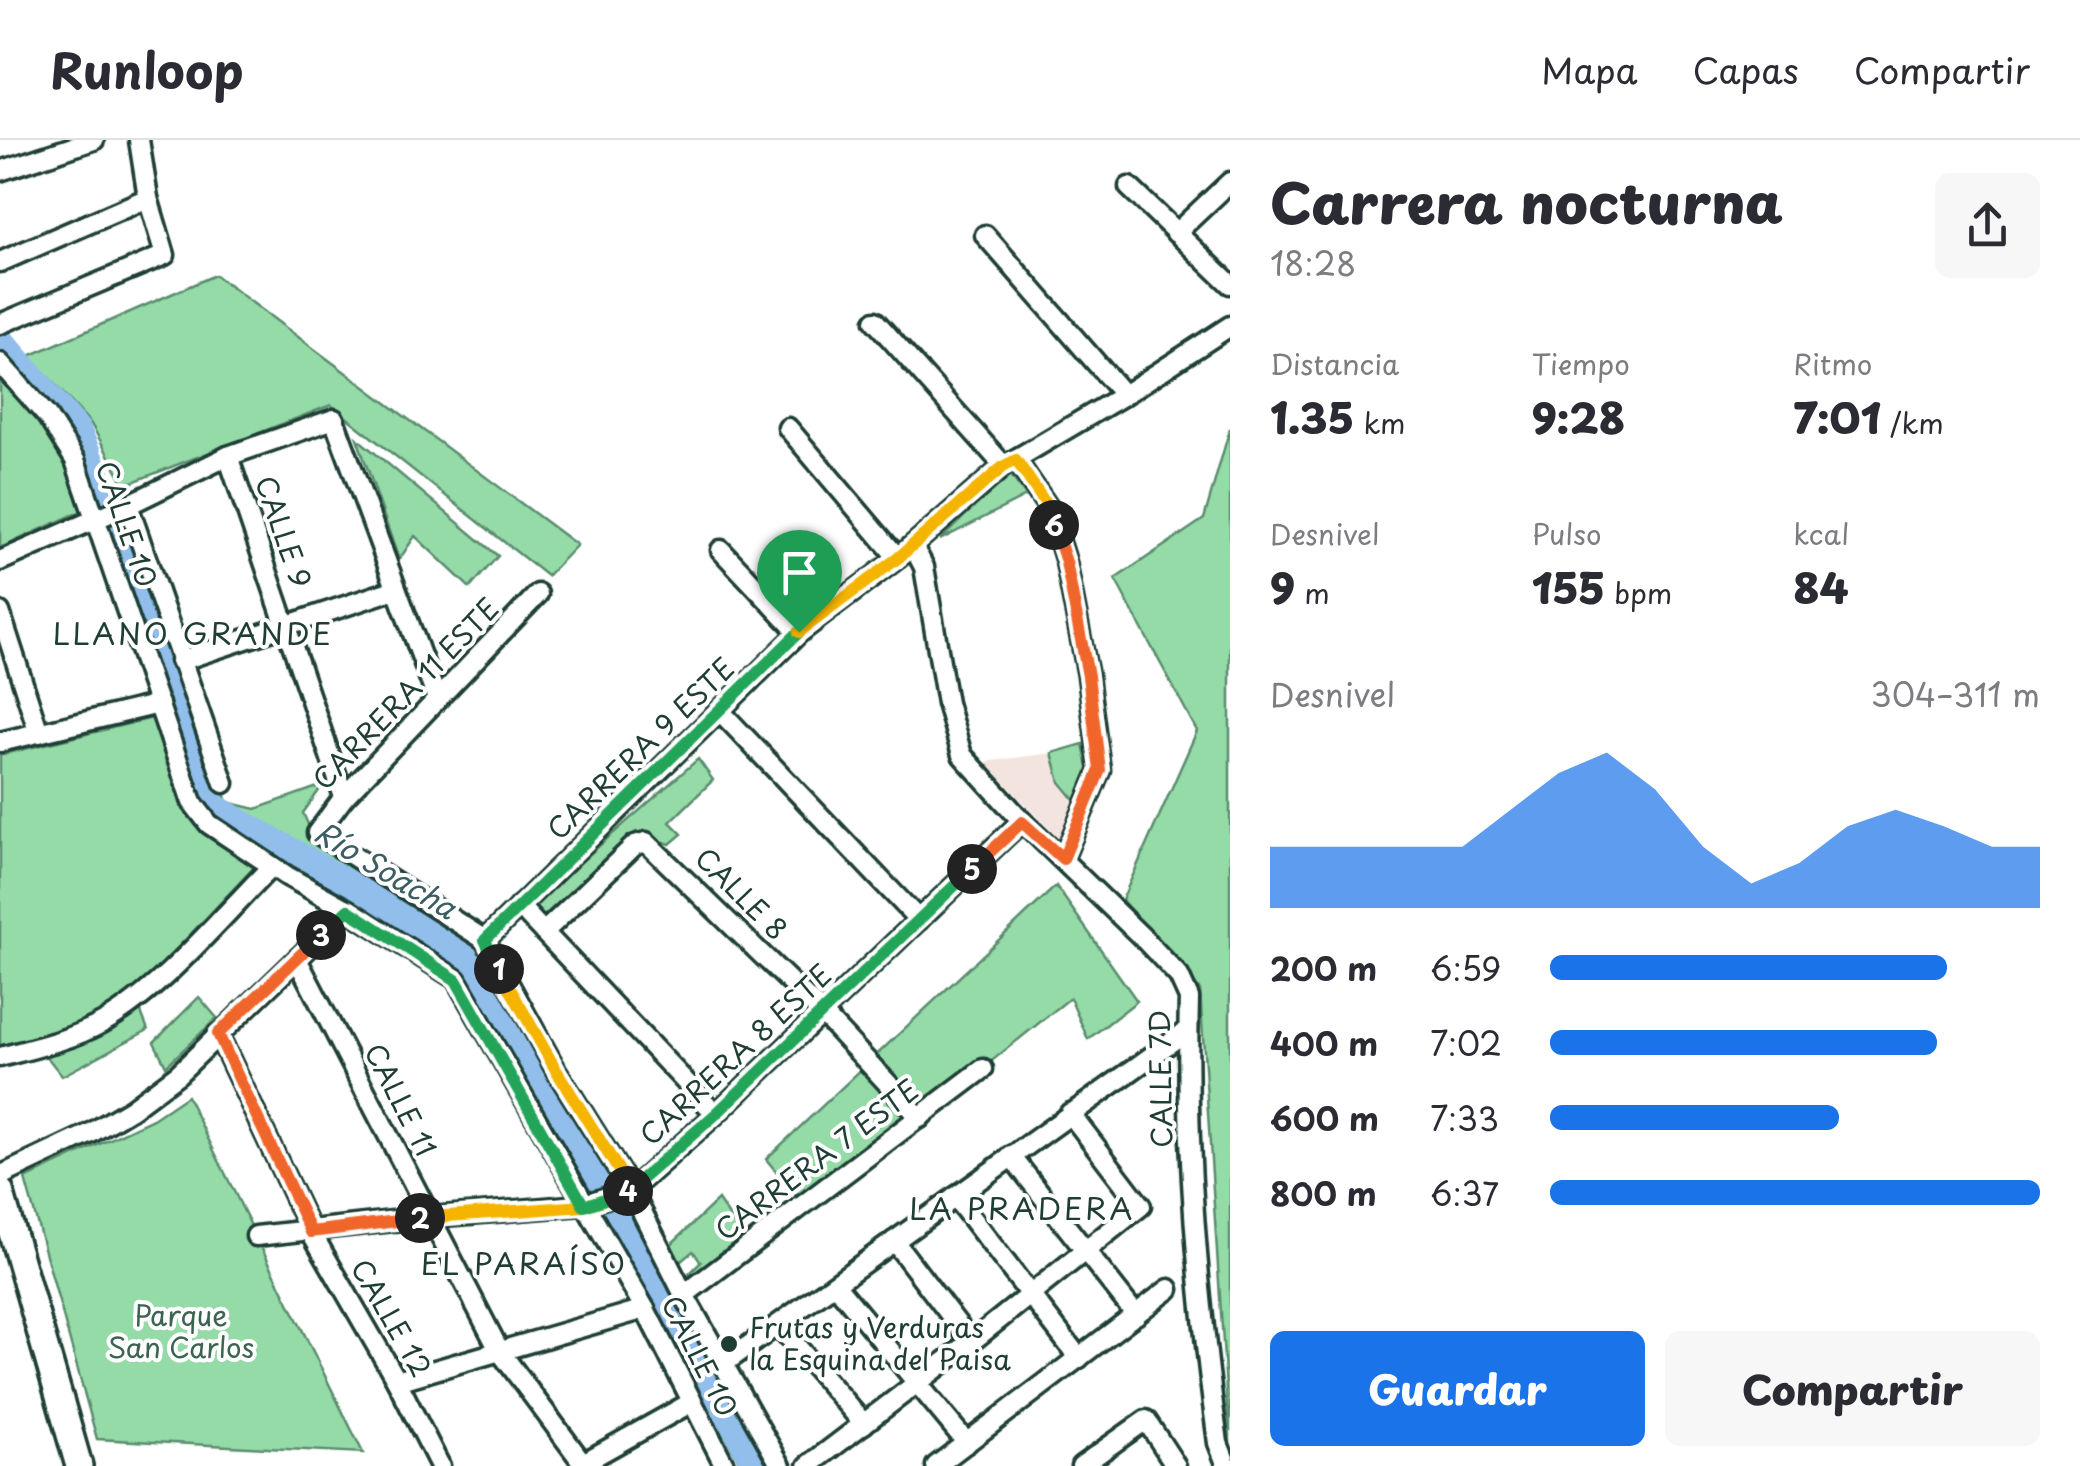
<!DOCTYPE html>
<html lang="es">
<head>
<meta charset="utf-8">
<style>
  :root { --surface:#fff; --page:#f7f7f7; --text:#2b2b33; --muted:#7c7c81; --line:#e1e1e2; --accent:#1a73e8 }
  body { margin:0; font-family:"Playpen Sans",sans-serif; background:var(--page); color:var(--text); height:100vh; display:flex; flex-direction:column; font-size:38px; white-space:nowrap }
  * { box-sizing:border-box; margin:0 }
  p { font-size:32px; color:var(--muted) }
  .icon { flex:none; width:55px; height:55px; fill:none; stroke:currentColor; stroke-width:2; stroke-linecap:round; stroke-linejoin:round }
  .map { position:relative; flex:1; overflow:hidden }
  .side { display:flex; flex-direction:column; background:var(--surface); width:850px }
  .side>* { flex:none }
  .pin { position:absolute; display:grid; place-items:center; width:85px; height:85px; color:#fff; margin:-102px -42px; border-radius:50% 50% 50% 0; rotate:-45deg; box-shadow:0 0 10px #0007 }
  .pin .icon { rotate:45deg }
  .km { position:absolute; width:50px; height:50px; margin:-25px; border-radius:50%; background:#222; color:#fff; font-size:28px; line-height:50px; text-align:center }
  .round { display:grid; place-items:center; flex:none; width:105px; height:105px; border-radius:15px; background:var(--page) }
  .head { display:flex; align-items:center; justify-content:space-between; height:170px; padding:0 40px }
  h1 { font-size:55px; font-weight:800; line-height:75px }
  .metrics { display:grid; grid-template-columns:repeat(3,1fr); gap:15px; height:170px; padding:10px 40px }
  .metrics div { display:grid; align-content:center }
  .metrics b { font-size:42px; font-weight:800 }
  .metrics small { font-size:28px; font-weight:400 }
  .metrics p { font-size:28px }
  .chart { height:280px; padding:20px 40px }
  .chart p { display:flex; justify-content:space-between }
  .chart svg { width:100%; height:180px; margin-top:10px; fill:var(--accent); opacity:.7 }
  .primary-button { display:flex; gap:20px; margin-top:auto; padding:20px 40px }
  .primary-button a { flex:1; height:115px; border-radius:15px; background:var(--accent); color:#fff; font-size:40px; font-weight:800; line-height:115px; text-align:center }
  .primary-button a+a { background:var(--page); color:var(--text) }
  ul { padding:0 40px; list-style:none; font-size:32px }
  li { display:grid; grid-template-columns:160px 120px 1fr; align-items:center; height:75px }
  li i { height:25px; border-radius:12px; background:var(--accent) }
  header { display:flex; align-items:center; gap:60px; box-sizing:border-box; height:140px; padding:0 50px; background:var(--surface); border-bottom:2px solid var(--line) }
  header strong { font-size:48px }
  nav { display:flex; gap:55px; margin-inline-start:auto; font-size:35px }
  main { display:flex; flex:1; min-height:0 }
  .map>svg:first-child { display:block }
  .built { fill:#f4e4e0 }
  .green { fill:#95dba8; stroke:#5a8c6e; stroke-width:2.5 }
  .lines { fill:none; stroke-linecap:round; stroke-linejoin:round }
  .river { stroke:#91beeb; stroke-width:28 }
  .street-casing { stroke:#1f3d34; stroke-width:25 }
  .secondary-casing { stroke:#1f3d34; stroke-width:32 }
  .street { stroke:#fff; stroke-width:18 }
  .secondary { stroke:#fff; stroke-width:25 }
  .split-1-casing { stroke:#fff; stroke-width:20 }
  .split-2-casing { stroke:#fff; stroke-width:20 }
  .split-3-casing { stroke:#fff; stroke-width:20 }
  .split-4-casing { stroke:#fff; stroke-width:20 }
  .split-5-casing { stroke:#fff; stroke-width:20 }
  .split-6-casing { stroke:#fff; stroke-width:20 }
  .split-7-casing { stroke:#fff; stroke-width:20 }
  .split-1 { stroke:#22a559; stroke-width:12 }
  .split-2 { stroke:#f5b400; stroke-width:12 }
  .split-3 { stroke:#f0652b; stroke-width:12 }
  .split-4 { stroke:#22a559; stroke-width:12 }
  .split-5 { stroke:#22a559; stroke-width:12 }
  .split-6 { stroke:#f0652b; stroke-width:12 }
  .split-7 { stroke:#f5b400; stroke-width:12 }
  .poi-dot { fill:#1f3d34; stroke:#fff; stroke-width:4 }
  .labels { text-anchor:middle; stroke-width:8; stroke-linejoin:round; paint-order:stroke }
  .street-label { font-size:28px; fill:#1f3d34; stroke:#fff }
  .park-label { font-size:28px; fill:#3c6451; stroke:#fff }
  .poi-label { font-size:28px; fill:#1f3d34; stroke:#fff; text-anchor:start }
  .neighbourhood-label { font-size:30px; letter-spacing:2.5px; fill:#1f3d34; stroke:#fff }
  .water-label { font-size:30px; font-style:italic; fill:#3c5d62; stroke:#fff }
</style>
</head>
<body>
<header>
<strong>Runloop</strong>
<nav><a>Mapa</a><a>Capas</a><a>Compartir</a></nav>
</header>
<main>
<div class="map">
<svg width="1230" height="1326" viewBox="0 0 1230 1326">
  <rect width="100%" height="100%" fill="#fff"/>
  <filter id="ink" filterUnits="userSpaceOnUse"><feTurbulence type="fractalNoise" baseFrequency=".01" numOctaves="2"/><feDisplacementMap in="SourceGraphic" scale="20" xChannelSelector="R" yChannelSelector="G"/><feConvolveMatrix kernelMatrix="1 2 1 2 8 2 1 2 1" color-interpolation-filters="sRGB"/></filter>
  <g filter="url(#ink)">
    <path class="built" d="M1052 613 1060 642 1075 660 1061 701 1002 640 994 641 977 623Z"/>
    <g class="green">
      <path d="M215 135 577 405 547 436 331 265 125 345 91 284 29 216Z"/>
      <path d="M0 184 25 217 87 285 124 368 227 662 256 669 323 645 303 673 318 707 479 808 771 1326H742L467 837 221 679 201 658 103 375 47 269 0 213Z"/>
      <path d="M0 236C46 283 63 307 86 369L0 408Z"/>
      <path d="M1230 288V1311L1200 850 1122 760 1197 591 1115 439 1204 379Z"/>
      <path d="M357 298 498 416 470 448 415 396 399 420Z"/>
      <path d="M1009 333 1026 356 940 400Z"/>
      <path d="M157 577 181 667 199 686 256 725 134 854 148 890 62 936 36 903 0 913V615Z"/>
      <path d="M1083 604 1089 632 1075 660 1060 642 1052 613Z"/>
      <path d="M698 619 713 640 670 682 682 694 670 704 636 692 544 776 533 764Z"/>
      <path d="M1056 746 1137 861 1088 899 1070 858 850 1035 801 1062 766 1019Z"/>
      <path d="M199 857 217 878 166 926 154 902Z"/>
      <path d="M187 956 363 1313 97 1299 25 1039 153 979Z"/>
      <path d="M718 1060 746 1101 693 1144 687 1136 701 1122 693 1111 679 1123 668 1107Z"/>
    </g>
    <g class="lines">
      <path class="river" d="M0 200 77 290 103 350 206 656 213 667 376 760 467 817 488 844 757 1326"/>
      <g class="street-casing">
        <g id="street">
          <path d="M0 31 94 0"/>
          <path d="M1129 47 1230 144"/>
          <path d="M1176 93 1230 42"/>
          <path d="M985 95 1124 255"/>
          <path d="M0 122 148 58"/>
          <path d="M875 181 1004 326"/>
          <path d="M0 184 165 115 148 58 139 0"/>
          <path d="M0 223 47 276 75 320 192 662 209 684 287 736 348 770 456 839 645 1169 725 1326"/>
          <path d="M788 288 898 418"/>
          <path d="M228 316 344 657"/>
          <path d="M1016 320 1050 370 1066 422 1088 536 1100 630 1063 719"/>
          <path d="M128 365 224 643"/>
          <path d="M913 406 924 427 947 563 962 615 1022 681 1144 799 1179 836 1189 858C1185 1009 1198 1154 1218 1303L1227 1326"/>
          <path d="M721 410 799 493"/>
          <path d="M0 421 128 365 228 316 334 279 437 559"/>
          <path d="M538 454 344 657 317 693 485 800 556 930 631 1050 684 1155 781 1326"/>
          <path d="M0 472 39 593"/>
          <path d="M180 521 396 449"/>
          <path d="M720 571 919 780"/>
          <path d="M0 602 159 564"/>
          <path d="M519 766 716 974"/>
          <path d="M544 792 635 705 646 702 822 873 920 978"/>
          <path d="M485 800 799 493 898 418 1004 326 1124 255 1230 186"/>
          <path d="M297 819 499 1210 585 1326"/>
          <path d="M218 894 311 1092 397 1241 440 1326"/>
          <path d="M0 917C34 908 71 900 102 883 161 851 224 774 272 726"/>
          <path d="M1011 1016 1136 1175"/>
          <path d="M0 1036 91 993 131 969 178 934 348 770"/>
          <path d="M955 1057 1079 1218"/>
          <path d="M256 1096 430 1077 583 1065 631 1050 716 974 1022 681"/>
          <path d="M894 1101 971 1202"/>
          <path d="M835 1144 967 1303"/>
          <path d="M684 1155 983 929"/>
          <path d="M779 1186 864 1284"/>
          <path d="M723 1224 1188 890"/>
          <path d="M397 1241 645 1169"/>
          <path d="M583 1323 692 1262"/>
          <path d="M808 1326 971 1202 1141 1066 1070 973"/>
          <path d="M936 1326 1169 1149"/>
          <path d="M1081 1326 1146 1280 1176 1326"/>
        </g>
      </g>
      <g class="secondary-casing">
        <path id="secondary" d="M0 1051 79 1326"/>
      </g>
      <use href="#street" class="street"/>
      <use href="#secondary" class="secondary"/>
    </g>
  </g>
  <g class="lines" filter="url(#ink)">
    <g class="split-1-casing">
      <path id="split-1" d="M499 829 485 800 799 492"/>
    </g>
    <g class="split-2-casing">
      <path id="split-2" d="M420 1078 584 1066 631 1050 556 930 499 829"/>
    </g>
    <g class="split-3-casing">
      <path id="split-3" d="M321 795 218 894 311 1092 420 1078"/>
    </g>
    <g class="split-4-casing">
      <path id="split-4" d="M321 795 348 770 456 840 584 1066 628 1051"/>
    </g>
    <g class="split-5-casing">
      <path id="split-5" d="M628 1051 716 974 972 729"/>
    </g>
    <g class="split-6-casing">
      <path id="split-6" d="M972 729 1022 682 1063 719 1100 630 1088 536 1066 422 1054 385"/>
    </g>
    <g class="split-7-casing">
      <path id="split-7" d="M799 492 898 418 1004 326 1016 320 1050 370 1054 385"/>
    </g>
    <use href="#split-1" class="split-1"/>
    <use href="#split-2" class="split-2"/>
    <use href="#split-3" class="split-3"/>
    <use href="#split-4" class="split-4"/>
    <use href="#split-5" class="split-5"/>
    <use href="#split-6" class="split-6"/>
    <use href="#split-7" class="split-7"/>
  </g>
  <circle class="poi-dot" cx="729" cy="1204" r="10"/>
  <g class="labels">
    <g class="street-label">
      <text transform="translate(126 384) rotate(71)" y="10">CALLE 10</text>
      <text transform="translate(283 392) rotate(71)" y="10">CALLE 9</text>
      <text transform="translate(406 554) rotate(-46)" y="10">CARRERA 11 ESTE</text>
      <text transform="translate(641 609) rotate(-44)" y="10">CARRERA 9 ESTE</text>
      <text transform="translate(741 754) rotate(45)" y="10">CALLE 8</text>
      <text transform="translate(736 915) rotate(-43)" y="10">CARRERA 8 ESTE</text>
      <text transform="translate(1161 939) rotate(-91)" y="10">CALLE 7D</text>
      <text transform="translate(400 960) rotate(63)" y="10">CALLE 11</text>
      <text transform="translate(817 1020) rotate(-37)" y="10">CARRERA 7 ESTE</text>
      <text transform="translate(391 1178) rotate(60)" y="10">CALLE 12</text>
      <text transform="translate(699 1216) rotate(63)" y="10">CALLE 10</text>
    </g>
    <g class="park-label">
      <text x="181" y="1186">Parque<tspan x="181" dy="32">San Carlos</tspan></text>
    </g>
    <g class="poi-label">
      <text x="749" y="1198">Frutas y Verduras<tspan x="749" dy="32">la Esquina del Paisa</tspan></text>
    </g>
    <g class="neighbourhood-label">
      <text x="193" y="505">LLANO GRANDE</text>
      <text x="1022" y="1080">LA PRADERA</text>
      <text x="524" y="1135">EL PARAÍSO</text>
    </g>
    <g class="water-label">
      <text transform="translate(385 731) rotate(31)" y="10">Río Soacha</text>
    </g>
  </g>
</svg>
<div class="pin" style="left:799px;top:492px;background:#1e9e55"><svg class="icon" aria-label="arrive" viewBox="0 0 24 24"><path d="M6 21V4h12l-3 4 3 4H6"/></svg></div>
<b class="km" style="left:499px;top:829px">1</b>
<b class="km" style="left:420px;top:1078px">2</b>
<b class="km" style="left:321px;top:795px">3</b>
<b class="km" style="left:628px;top:1051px">4</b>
<b class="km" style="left:972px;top:729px">5</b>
<b class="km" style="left:1054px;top:385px">6</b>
</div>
<section class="side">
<div class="head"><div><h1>Carrera nocturna</h1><p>18:28</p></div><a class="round"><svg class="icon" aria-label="share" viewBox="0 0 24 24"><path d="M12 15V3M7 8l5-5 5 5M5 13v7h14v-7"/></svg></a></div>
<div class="metrics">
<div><p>Distancia</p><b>1.35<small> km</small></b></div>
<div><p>Tiempo</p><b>9:28</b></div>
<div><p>Ritmo</p><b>7:01<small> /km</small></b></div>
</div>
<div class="metrics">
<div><p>Desnivel</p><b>9<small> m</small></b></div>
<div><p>Pulso</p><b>155<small> bpm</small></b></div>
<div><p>kcal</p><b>84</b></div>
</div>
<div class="chart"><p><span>Desnivel</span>304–311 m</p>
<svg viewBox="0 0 160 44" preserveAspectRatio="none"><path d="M0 44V29L10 29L20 29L30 29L40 29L50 20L60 11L70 6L80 15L90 29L100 38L110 33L120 24L130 20L140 24L150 29L160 29V44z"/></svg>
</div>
<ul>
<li><b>200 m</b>6:59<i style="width:81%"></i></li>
<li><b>400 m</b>7:02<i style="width:79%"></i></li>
<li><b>600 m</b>7:33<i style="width:59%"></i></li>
<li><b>800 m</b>6:37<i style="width:100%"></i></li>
</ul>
<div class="primary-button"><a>Guardar</a><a>Compartir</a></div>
</section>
</main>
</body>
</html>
